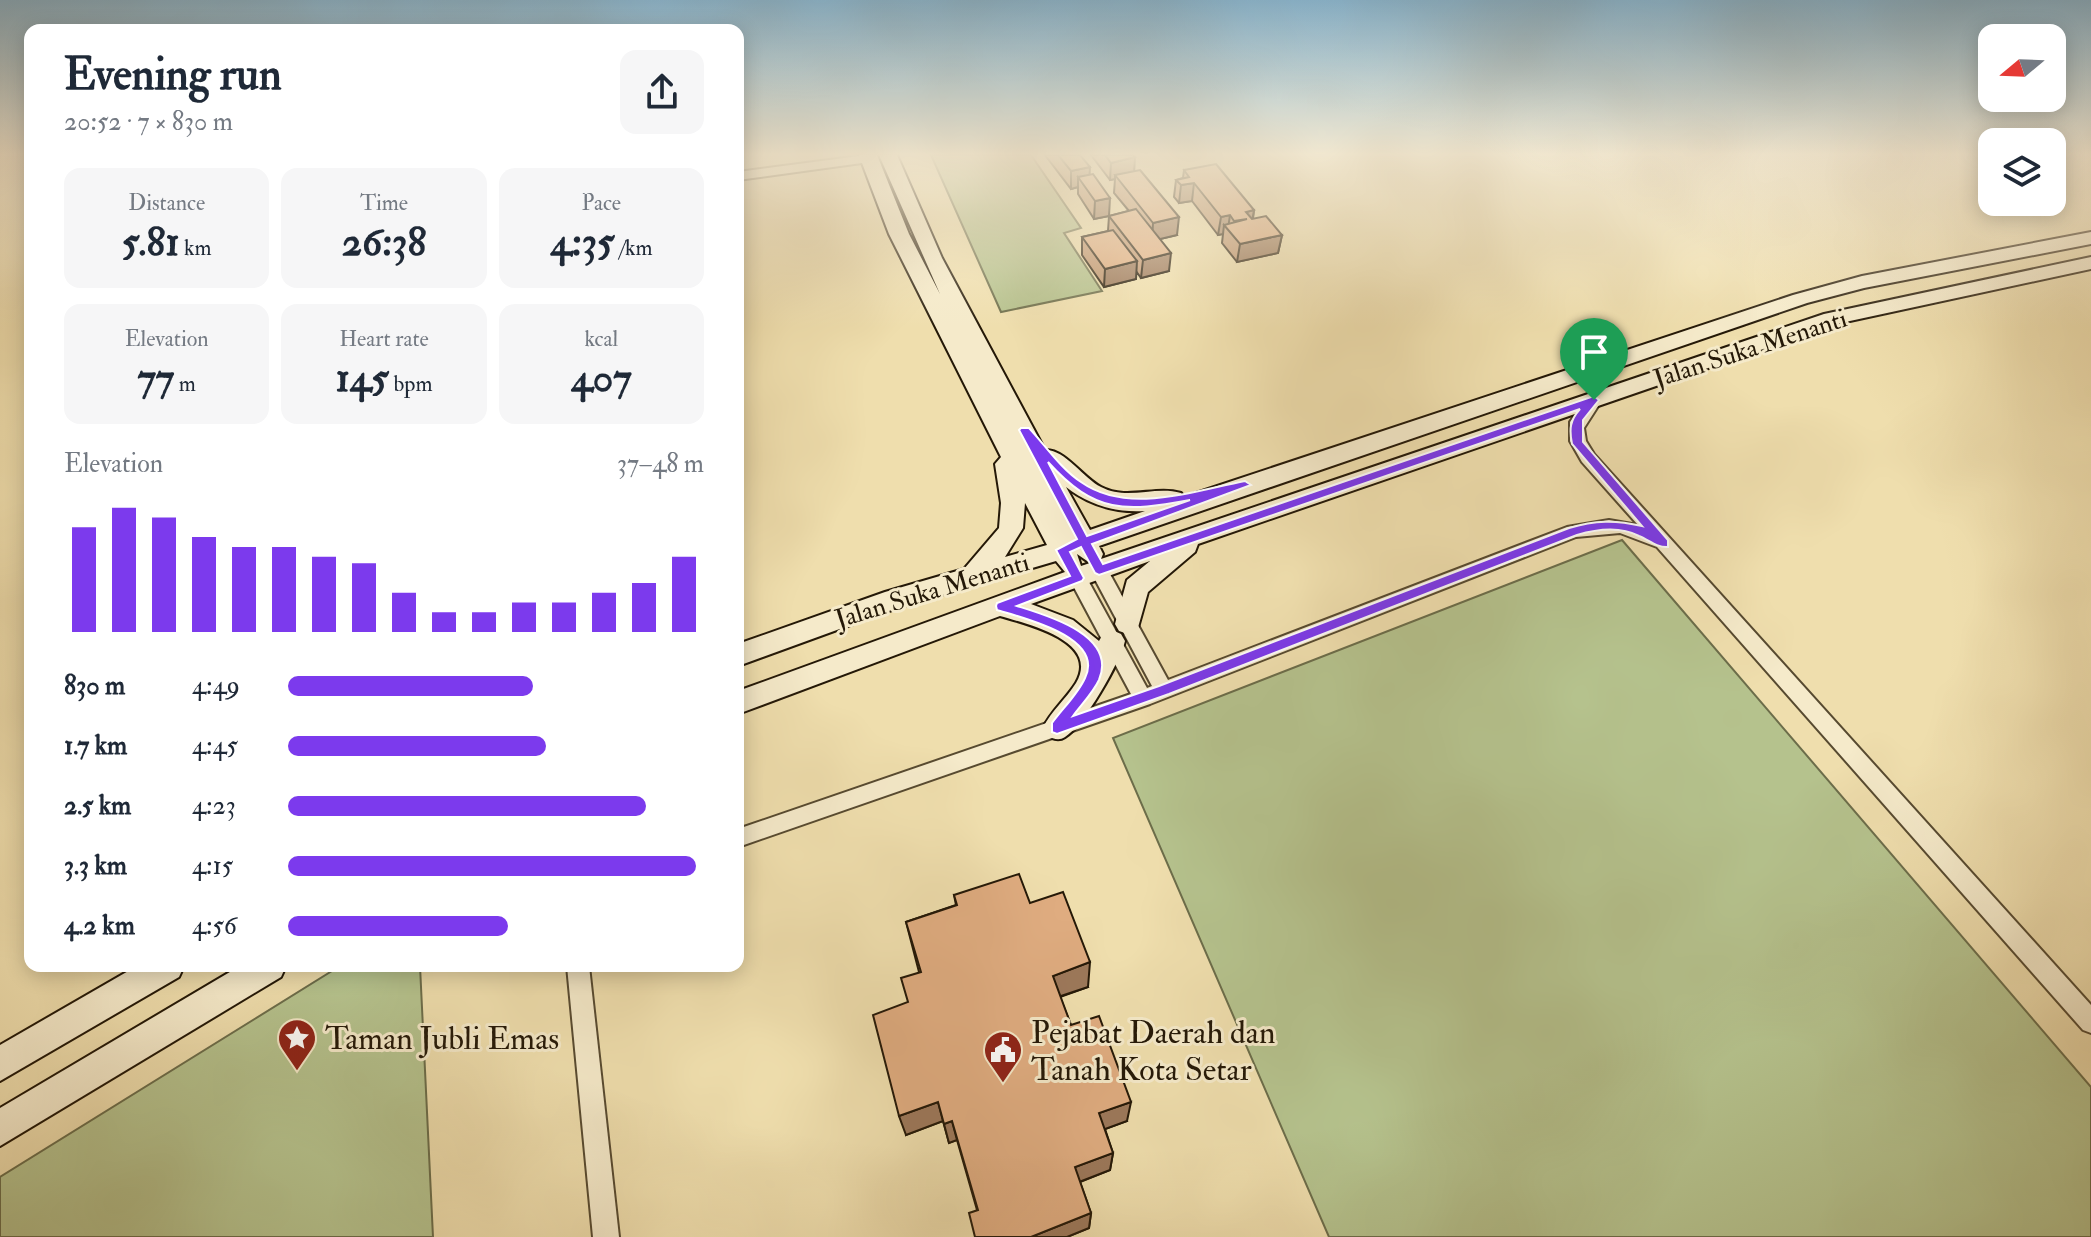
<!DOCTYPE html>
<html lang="en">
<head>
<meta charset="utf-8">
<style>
  :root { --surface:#fff; --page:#f6f6f7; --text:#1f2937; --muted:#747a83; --accent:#7c3aed }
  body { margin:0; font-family:"IM FELL Double Pica",serif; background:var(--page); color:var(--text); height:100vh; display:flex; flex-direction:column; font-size:30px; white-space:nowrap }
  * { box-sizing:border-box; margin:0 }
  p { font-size:26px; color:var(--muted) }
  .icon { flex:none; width:44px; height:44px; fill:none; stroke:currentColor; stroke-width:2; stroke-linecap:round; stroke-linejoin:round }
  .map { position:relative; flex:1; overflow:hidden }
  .panel { position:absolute; left:24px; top:24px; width:720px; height:948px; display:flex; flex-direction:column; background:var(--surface); border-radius:16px; box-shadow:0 4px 20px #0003 }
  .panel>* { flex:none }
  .needle { width:52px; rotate:251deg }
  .fabs { position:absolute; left:1978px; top:24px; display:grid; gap:16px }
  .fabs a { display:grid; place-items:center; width:88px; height:88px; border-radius:16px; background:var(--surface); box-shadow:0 4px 20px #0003; font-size:40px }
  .pin { position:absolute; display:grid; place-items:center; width:68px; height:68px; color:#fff; margin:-82px -34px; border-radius:50% 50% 50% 0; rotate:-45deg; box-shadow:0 0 8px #0007 }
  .pin .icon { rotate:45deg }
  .round { display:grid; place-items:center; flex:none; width:84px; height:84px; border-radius:16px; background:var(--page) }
  .head { display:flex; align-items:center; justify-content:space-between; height:136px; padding:0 40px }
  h1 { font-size:44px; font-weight:700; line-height:60px }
  .metrics { display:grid; grid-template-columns:repeat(3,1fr); gap:12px; height:136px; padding:8px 40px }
  .metrics div { display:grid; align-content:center; border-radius:16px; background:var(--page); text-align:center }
  .metrics b { font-size:40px; font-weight:700 }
  .metrics small { font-size:22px; font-weight:400 }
  .metrics p { font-size:22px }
  .chart { height:224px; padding:16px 40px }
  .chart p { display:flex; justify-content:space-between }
  .chart svg { width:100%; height:144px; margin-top:8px; stroke:var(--accent); stroke-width:6 }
  ul { padding:0 40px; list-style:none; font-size:26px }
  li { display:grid; grid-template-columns:128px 96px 1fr; align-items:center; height:60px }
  li i { height:20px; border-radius:10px; background:var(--accent) }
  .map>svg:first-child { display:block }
  .green { fill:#b5c28d; stroke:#6c6d4a; stroke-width:2 }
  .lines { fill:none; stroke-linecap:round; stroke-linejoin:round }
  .street-casing { stroke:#574a30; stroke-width:4 }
  .secondary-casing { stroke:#241807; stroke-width:4 }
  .street { fill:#f5eaca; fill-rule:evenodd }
  .secondary { fill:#f5eaca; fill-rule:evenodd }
  .wall { fill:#c0946e; stroke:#241807; stroke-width:2 }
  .shaded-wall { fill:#9c785a; stroke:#241807; stroke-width:2 }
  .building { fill:#dfac80; stroke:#241807; stroke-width:2 }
  .route { fill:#7c3aed; stroke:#fff; stroke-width:2; fill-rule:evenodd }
  .labels { text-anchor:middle; stroke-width:6; stroke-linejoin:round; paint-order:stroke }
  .street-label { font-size:26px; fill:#241807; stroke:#f5eaca }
  .near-poi-label { font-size:32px; fill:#241807; stroke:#f5eaca; text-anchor:start }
</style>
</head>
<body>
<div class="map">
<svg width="2091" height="1237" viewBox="0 0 2091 1237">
  <rect width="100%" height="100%" fill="#efdead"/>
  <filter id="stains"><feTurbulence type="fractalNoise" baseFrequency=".0025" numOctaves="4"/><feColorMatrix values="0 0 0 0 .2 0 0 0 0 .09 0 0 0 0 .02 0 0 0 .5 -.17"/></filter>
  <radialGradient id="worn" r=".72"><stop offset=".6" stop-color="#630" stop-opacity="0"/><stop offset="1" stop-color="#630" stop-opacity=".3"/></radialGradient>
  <g class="green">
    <path d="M931 155H1031L1081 228 1064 233 1102 291 1001 312Z"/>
    <path d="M1622 540 2091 1087V1237H1329L1113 738Z"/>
    <path d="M340 966H420L433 1237H0V1177Z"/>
  </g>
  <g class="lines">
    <g class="street-casing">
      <g id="street">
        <path d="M867 155 875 158 869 162 738 180V172Z"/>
        <path d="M1594 395 1602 400 1584 428 1586 441 1594 454 2091 1005V1033L2083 1030 1657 547 1620 533 1576 537 1150 704 738 847V829L1131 694 1069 578 1072 573H1084L1147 688 1152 686 1090 570 1093 565H1105L1168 680 1567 527 1609 520 1638 525 1582 462 1570 441V422L1589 396Z"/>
        <path d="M567 966H589L619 1237H593Z"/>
      </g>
    </g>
    <g class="secondary-casing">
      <g id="secondary">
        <path d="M859 155H877L909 234 940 294 879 155H897L942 258 1045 450C1065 449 1083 478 1101 487 1128 501 1155 485 1181 493L1184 497 1793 295 1862 276 2091 232V244L1864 288 1807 303 1099 546 1103 554 1101 559 1824 314 2091 257V269L1836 324 1198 544 1195 552 1148 592 1137 631 1128 634 1119 631 1115 624 1127 580 1150 561 1031 604 1073 620 1099 641 1103 634 1112 630 1121 634 1125 641C1120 662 1084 726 1065 737 1059 741 1054 739 1047 736L1043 728C1051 711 1066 699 1076 683 1101 641 1027 624 1000 616L738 714V691L1065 572 1056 561 900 607 738 666V644L885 592 964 569 999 528 1001 503 995 464 1001 457 889 234ZM1066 487C1089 505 1116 513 1145 511L1090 530ZM1025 503 1047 545 1005 557 1023 528ZM1077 554 1090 563 1081 566Z"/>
        <path d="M137 966H184L179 977 0 1081V1045Z"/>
        <path d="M240 966H286L281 977 0 1146V1108Z"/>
      </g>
    </g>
    <use href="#street" class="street"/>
    <use href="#secondary" class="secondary"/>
  </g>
  <g class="wall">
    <path d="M1045 155H1080L1109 216 1129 211 1114 193 1115 179 1110 180 1091 155H1133L1134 171 1177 235 1160 239 1169 271 1141 278 1136 271V279L1104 287 1082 255V237L1108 231 1109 216 1094 219 1078 194V187L1071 189Z"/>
    <path d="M1184 170 1254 210 1253 219 1282 235 1278 253 1237 262 1222 243 1223 234 1218 235 1192 201 1179 203 1174 197 1176 180 1183 178Z"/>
    <path d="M954 895 1030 903 1088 987 1060 997 1071 1025 1127 1121 1105 1129 1113 1153 1110 1170 1080 1182 1091 1213 1089 1228 1067 1237H975L977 1210 957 1140 949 1143 943 1121 906 1135 908 1003 919 972 906 922 956 905Z"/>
  </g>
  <g class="shaded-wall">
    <path d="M1135 157 1134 175H1115V179L1110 180 1111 163Z"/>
    <path d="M1090 167 1089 185 1078 177V187L1071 189V171Z"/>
    <path d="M1194 183 1192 201 1179 203 1181 185Z"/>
    <path d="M1110 198 1109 216 1094 219 1095 201Z"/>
    <path d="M1254 210 1251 228 1246 212Z"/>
    <path d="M1230 215 1228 229 1224 225 1223 234 1218 235 1221 217Z"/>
    <path d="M1179 217 1177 235 1152 241 1153 223Z"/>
    <path d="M1282 235 1278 253 1237 262 1240 244Z"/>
    <path d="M1171 253 1169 271 1141 278 1143 260Z"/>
    <path d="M1137 261 1136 279 1104 287 1105 269Z"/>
    <path d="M1090 962 1088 987 1052 999 1053 976Z"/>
    <path d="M938 1102 943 1121 906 1135 899 1116Z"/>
    <path d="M1131 1102 1127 1121 1097 1132 1099 1113Z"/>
    <path d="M952 1121 957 1140 949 1143 944 1124Z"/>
    <path d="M1113 1153 1110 1170 1074 1184 1075 1167Z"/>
    <path d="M1091 1213 1089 1228 1067 1237H1031Z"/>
  </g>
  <g class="building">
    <path d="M1058 155H1080L1090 167 1071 171Z"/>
    <path d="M1105 155H1133L1135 157 1111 163Z"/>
    <path d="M1216 164 1254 210 1246 212 1252 219 1266 216 1282 235 1240 244 1224 225 1247 219 1234 221 1230 215 1221 217 1194 183 1181 185 1176 180 1189 177 1184 170Z"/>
    <path d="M1140 170 1179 217 1153 223 1115 175Z"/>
    <path d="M1093 174 1110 198 1095 201 1078 177Z"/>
    <path d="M1136 209 1171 253 1143 260 1109 216Z"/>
    <path d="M1113 230 1137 261 1105 269 1082 237Z"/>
    <path d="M1019 874 1030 903 1063 892 1090 962 1053 976 1071 1025 1099 1016 1131 1102 1099 1113 1113 1153 1075 1167 1091 1213 1031 1237H975L969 1213 978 1210 952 1121 944 1124 938 1102 899 1116 873 1015 908 1002 901 978 921 972 906 922 957 905 954 895Z"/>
  </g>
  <linearGradient id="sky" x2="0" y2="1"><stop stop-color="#89b7d2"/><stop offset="0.47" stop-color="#f8f0da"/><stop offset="1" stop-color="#f8f0da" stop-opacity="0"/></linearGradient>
  <rect width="2091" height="328" fill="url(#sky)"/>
  <path class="route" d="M1594 396 1599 400 1583 420V442L1668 540V547C1657 548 1649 540 1639 536 1620 526 1597 529 1577 535L1169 694 1057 734 1052 732V723C1062 709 1078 694 1085 678 1105 637 1023 618 997 610L996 606 997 603 1070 576 1056 550 1077 539 1019 430 1021 428H1029C1045 445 1061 469 1081 482 1128 515 1193 491 1245 481L1251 485 1092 544 1103 564ZM1580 409C1570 420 1569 429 1572 444L1642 526C1616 520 1595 520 1569 528L1159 686 1073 716C1081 705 1093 693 1099 680 1118 635 1046 615 1017 606L1082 581 1084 578 1070 552 1081 547 1095 573 1099 575ZM1048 462C1095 514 1125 512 1190 500L1087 536Z"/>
  <defs>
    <g id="sight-pin" transform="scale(2)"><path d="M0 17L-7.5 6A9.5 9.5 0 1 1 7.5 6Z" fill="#8f2418" stroke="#f5eaca"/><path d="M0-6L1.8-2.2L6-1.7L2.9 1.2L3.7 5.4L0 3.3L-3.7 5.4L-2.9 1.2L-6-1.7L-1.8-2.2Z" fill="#fff"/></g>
    <g id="civic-pin" transform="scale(2)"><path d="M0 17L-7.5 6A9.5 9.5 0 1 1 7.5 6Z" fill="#8f2418" stroke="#f5eaca"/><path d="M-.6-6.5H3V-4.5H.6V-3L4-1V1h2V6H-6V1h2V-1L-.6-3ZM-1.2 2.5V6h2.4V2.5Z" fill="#fff"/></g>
  </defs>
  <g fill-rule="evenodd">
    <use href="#sight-pin" x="297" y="1038"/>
    <use href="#civic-pin" x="1003" y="1050"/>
  </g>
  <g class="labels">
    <g class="street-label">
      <text transform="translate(1750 348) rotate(-18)" y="9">Jalan Suka Menanti</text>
      <text transform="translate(932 590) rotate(-17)" y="9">Jalan Suka Menanti</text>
    </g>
    <g class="near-poi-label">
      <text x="1031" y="1043">Pejabat Daerah dan<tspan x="1031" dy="37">Tanah Kota Setar</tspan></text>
      <text x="325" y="1049">Taman Jubli Emas</text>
    </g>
  </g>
  <rect width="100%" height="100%" filter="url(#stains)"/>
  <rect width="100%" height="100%" fill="url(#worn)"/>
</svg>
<div class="fabs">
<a><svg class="needle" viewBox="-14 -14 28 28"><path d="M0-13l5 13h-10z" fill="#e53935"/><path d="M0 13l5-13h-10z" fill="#747a83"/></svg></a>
<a><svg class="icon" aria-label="layers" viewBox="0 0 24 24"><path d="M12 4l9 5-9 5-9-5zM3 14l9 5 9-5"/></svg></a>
</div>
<div class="pin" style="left:1594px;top:400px;background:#1e9e55"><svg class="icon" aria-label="arrive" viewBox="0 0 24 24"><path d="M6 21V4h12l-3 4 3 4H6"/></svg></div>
<section class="panel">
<div class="head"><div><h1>Evening run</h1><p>20:52 · 7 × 830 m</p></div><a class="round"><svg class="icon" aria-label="share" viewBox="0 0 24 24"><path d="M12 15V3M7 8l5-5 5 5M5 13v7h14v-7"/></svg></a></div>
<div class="metrics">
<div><p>Distance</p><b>5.81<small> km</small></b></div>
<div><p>Time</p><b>26:38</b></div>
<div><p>Pace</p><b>4:35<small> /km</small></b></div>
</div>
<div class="metrics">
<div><p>Elevation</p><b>77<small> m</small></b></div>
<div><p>Heart rate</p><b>145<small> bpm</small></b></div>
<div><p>kcal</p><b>407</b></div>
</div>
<div class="chart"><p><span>Elevation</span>37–48 m</p>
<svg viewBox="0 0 160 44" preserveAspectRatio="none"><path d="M5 44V12M15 44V6M25 44V9M35 44V15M45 44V18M55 44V18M65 44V21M75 44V23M85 44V32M95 44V38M105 44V38M115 44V35M125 44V35M135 44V32M145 44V29M155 44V21"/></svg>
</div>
<ul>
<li><b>830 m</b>4:49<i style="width:59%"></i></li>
<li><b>1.7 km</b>4:45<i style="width:62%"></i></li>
<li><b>2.5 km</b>4:23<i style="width:86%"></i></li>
<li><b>3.3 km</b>4:15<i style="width:98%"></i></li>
<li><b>4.2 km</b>4:56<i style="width:53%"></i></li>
</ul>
</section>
</div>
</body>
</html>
